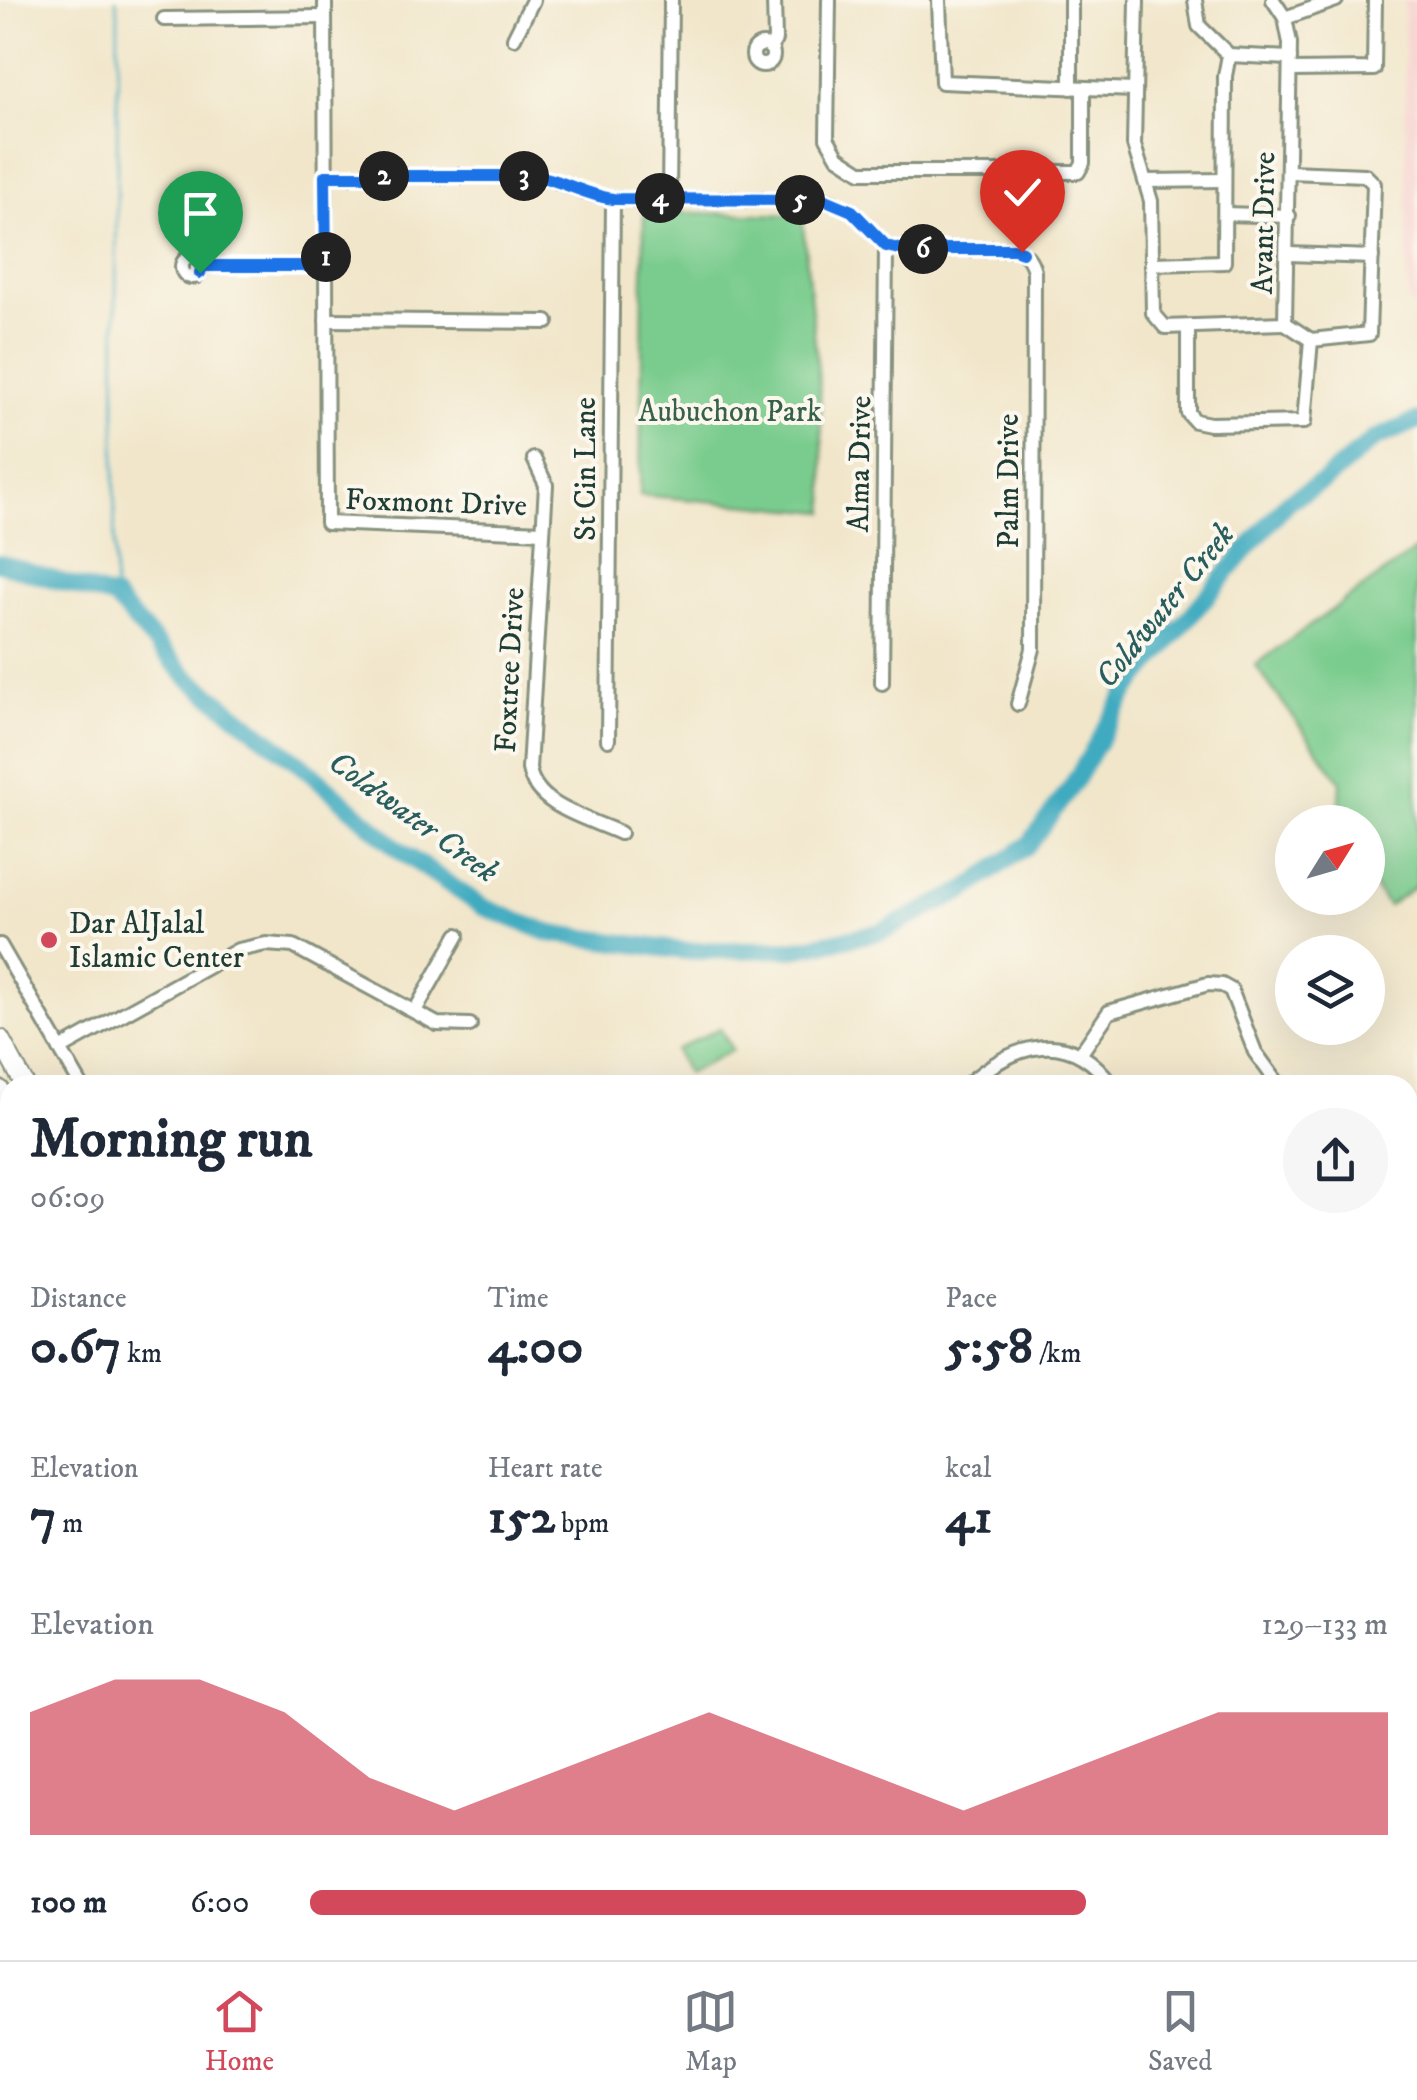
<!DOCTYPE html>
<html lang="en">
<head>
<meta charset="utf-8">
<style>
  :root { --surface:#fff; --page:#f6f6f7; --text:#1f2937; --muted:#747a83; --line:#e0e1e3; --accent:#d1495b }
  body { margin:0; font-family:"IM FELL DW Pica",serif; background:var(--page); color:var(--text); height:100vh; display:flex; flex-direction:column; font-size:38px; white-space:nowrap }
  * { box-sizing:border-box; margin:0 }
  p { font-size:32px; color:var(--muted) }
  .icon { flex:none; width:55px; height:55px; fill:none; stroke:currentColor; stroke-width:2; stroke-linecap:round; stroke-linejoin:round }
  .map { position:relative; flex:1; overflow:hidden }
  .side { position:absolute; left:0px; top:1075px; width:1418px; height:885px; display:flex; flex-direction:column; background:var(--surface); border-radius:30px 30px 0 0; box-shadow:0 10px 40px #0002 }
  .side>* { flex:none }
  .needle { width:65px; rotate:53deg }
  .tools { position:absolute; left:1275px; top:805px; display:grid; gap:20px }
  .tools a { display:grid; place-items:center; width:110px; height:110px; border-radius:50%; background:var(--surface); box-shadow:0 10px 40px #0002; font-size:50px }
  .pin { position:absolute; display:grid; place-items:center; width:85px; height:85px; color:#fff; margin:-102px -42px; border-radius:50% 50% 50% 0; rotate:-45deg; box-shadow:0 0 10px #0007 }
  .pin .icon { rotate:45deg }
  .km { position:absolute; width:50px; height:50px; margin:-25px; border-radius:50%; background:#222; color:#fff; font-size:28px; line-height:50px; text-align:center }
  .round { display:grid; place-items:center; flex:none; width:105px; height:105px; border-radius:52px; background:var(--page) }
  .overview { display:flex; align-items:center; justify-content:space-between; height:170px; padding:0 30px }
  h1 { font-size:55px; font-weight:700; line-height:75px }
  .figures { display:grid; grid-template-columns:repeat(3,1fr); gap:15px; height:170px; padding:10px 30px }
  .figures div { display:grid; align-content:center }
  .figures b { font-size:50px; font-weight:700 }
  .figures small { font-size:28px; font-weight:400 }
  .figures p { font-size:28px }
  .chart { height:280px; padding:20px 30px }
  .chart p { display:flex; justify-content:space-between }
  .chart svg { width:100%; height:180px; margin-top:10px; fill:var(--accent); opacity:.7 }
  ul { padding:0 30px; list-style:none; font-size:32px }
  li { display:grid; grid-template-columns:160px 120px 1fr; align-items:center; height:75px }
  li i { height:25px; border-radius:12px; background:var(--accent) }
  .dock { display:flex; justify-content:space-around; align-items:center; height:140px; border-top:2px solid var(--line); background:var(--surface); font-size:28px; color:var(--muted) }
  .dock a { display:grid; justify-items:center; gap:5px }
  .dock .on { color:var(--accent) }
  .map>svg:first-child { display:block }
  .built { fill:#f7d0ce }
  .industrial { fill:#d2bec4 }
  .green { fill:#7acc8e; stroke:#4c8461; stroke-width:2.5 }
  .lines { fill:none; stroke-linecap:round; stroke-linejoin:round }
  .stream { stroke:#41abc0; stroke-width:2.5 }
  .river { stroke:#41abc0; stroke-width:18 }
  .minor-casing { stroke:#88927f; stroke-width:18 }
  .major-casing { stroke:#88927f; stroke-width:20 }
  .highway-casing { stroke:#88927f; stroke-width:22 }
  .minor { stroke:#fff; stroke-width:12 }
  .major { stroke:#fff; stroke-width:15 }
  .highway { stroke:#fff; stroke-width:18 }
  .route-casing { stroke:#fff; stroke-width:20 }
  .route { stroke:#1a73e8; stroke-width:12 }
  .poi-dot { fill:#d1495b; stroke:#fbf7ec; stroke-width:4 }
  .labels { text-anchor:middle; stroke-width:8; stroke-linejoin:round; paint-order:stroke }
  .street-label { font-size:30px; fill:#1f3d34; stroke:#fbf7ec }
  .park-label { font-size:30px; fill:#36614a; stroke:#fbf7ec }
  .poi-label { font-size:30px; fill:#1f3d34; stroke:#fbf7ec; text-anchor:start }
  .water-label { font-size:32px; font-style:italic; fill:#295e5e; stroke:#fbf7ec }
</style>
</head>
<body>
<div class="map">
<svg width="1417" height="1960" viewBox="0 0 1417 1960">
  <rect width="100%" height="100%" fill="#fbf7ec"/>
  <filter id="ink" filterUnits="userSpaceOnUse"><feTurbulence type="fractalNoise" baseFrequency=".01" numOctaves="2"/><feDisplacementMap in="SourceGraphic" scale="20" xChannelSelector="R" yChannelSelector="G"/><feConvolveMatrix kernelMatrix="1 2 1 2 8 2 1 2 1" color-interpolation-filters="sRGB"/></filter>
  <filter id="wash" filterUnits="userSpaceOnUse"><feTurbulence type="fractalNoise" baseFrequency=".0048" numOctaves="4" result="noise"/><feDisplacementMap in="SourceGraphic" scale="40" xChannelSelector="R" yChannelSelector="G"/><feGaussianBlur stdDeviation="2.25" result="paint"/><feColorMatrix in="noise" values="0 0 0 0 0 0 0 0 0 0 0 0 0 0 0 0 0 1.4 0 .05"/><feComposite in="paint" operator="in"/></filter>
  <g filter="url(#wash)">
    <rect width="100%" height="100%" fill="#f1e6ca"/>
    <path class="built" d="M1404 0H1417V305L1408 304Z"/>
    <path class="industrial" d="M0 1212 10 1239V1519L0 1559Z"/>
    <g class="green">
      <path d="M644 212 802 215 819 381 826 512 640 495Z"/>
      <path d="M1417 549V885L1388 906 1368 878V822H1339L1341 782 1255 665Z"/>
      <path d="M720 1028 732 1050 687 1074 675 1050Z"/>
      <path d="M1417 1683V1960H1343L1336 1950H1408V1690Z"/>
    </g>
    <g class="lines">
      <path class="stream" d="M114 598 118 16 116 0"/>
      <path class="river" d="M0 563 114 598 187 677 309 771 400 851 483 907 549 933 684 951 795 949 881 932 966 890 1029 844 1072 786 1130 687 1287 502 1324 481 1374 439 1417 421"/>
    </g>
  </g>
  <g filter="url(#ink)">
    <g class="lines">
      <g class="minor-casing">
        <g id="minor">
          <path d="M325 0 327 523 542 532"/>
          <path d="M829 0 827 138 838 157 861 172H1078L1083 163V88"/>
          <path d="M939 0 942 82 1134 90"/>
          <path d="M1071 0V88"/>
          <path d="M1137 0 1134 145 1151 201 1153 313 1165 327 1285 323 1290 43 1285 18 1273 0"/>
          <path d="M1195 0 1199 26 1229 55 1290 58"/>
          <path d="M1285 18 1336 0"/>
          <path d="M164 19 325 17"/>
          <path d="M514 38 533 0"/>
          <circle cx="763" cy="55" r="10"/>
          <path d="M770 48 775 40 774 0"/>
          <path d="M1290 70 1374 69 1375 0"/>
          <path d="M325 176H537C564 181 586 196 613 199L826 200 852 211 886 246 899 249H1015C1026 253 1031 259 1034 271L1033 649 1018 704"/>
          <path d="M1146 181 1224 180"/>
          <path d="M669 197 671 0"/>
          <path d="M1225 214 1289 216"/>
          <path d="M1289 254 1372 257"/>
          <circle cx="192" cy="267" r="10"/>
          <path d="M1152 264 1224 262 1225 76 1229 55"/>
          <path d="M202 266H326"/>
          <path d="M326 320 547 322"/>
          <path d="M1285 323 1311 340 1369 334 1374 184 1365 175 1289 172"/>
          <path d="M1188 328V413L1195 421 1210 424 1304 422 1311 340"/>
          <path d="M534 459 546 485 529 769C536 807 588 818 620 833"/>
          <path d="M882 683 886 246"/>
          <path d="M608 740 613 199"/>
          <path d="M0 945 81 1085"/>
          <path d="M415 1011 458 935"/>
          <path d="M60 1049 238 950 266 944 293 946 437 1024 470 1025"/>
          <path d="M1081 1053 1109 1012 1208 984 1222 985 1231 990 1255 1052 1279 1085"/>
          <path d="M967 1085C1015 1043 1069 1026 1112 1085"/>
          <path d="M0 1152 10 1170"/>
          <path d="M1408 1259 1417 1272"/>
          <path d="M0 1427 10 1426"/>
          <path d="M1408 1455 1417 1460"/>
          <path d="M298 1950 314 1960"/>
          <path d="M572 1950 577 1960"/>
        </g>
      </g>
      <g class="major-casing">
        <g id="major">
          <path d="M1408 1673 1417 1665"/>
          <path d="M1029 1960 1042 1950"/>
        </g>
      </g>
      <g class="highway-casing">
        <g id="highway">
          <path d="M0 1039 25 1085"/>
          <path d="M0 1090 10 1107"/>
          <path d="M0 1768 10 1756"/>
          <path d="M0 1806 10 1799"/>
          <path d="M0 1887 10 1879"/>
          <path d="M0 1913 10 1907"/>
          <path d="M383 1950 390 1960"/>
          <path d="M398 1950 412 1960"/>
          <path d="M447 1950 454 1960"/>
          <path d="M480 1950 487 1960"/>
          <path d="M535 1950 541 1960"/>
        </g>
      </g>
      <use href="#minor" class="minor"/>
      <use href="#major" class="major"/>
      <use href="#highway" class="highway"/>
    </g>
  </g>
  <g class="lines" filter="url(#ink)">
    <g class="route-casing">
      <path id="route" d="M200 273 202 266H326L325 176H537C564 181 586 195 613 199L826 200 852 211 886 246 899 249H1014L1022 252"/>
    </g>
    <use href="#route" class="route"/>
  </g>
  <circle class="poi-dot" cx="49" cy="940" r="10"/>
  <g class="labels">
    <g class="street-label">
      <text transform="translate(1263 223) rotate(-89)" y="10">Avant Drive</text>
      <text transform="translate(859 464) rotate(-89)" y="10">Alma Drive</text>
      <text transform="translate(585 469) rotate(-90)" y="10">St Cin Lane</text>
      <text transform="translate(1008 481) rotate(-90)" y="10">Palm Drive</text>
      <text transform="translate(436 502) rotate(2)" y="10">Foxmont Drive</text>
      <text transform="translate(509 670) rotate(-87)" y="10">Foxtree Drive</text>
    </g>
    <g class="park-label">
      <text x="730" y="421">Aubuchon Park</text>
    </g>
    <g class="poi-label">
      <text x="69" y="933">Dar AlJalal<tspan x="69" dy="34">Islamic Center</tspan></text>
    </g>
    <g class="water-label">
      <text transform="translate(1164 605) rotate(-51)" y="11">Coldwater Creek</text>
      <text transform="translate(414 816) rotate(36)" y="11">Coldwater Creek</text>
    </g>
  </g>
</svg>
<div class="tools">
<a><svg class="needle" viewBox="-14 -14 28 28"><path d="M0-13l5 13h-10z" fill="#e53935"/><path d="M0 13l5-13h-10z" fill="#747a83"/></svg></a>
<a><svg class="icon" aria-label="layers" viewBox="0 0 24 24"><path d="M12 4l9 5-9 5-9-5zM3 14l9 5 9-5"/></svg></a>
</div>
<div class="pin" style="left:200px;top:273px;background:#1e9e55"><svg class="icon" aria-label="arrive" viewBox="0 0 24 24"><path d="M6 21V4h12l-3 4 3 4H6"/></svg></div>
<div class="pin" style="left:1022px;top:252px;background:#d93025"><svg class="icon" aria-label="check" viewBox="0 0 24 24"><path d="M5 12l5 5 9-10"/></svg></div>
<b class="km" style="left:326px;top:257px">1</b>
<b class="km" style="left:384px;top:176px">2</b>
<b class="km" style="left:524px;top:176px">3</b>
<b class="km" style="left:660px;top:198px">4</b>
<b class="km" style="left:800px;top:200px">5</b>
<b class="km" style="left:923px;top:249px">6</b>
<section class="side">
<div class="overview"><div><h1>Morning run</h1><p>06:09</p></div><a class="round"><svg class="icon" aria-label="share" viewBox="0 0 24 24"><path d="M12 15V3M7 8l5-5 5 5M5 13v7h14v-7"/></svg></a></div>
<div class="figures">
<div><p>Distance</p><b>0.67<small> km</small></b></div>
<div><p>Time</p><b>4:00</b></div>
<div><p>Pace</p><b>5:58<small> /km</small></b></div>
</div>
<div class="figures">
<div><p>Elevation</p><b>7<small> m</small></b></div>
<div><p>Heart rate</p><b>152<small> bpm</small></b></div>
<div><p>kcal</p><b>41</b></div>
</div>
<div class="chart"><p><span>Elevation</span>129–133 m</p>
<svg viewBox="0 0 160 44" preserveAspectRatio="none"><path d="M0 44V14L10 6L20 6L30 14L40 30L50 38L60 30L70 22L80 14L90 22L100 30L110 38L120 30L130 22L140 14L150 14L160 14V44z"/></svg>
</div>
<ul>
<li><b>100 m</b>6:00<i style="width:72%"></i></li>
</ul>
</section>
</div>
<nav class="dock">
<a class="on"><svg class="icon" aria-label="home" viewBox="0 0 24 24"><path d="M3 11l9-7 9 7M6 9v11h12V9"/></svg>Home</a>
<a><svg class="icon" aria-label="map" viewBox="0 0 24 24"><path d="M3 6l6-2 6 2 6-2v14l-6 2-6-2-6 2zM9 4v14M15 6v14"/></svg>Map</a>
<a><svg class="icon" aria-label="saved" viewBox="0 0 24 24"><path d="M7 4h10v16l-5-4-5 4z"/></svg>Saved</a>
</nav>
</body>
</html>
